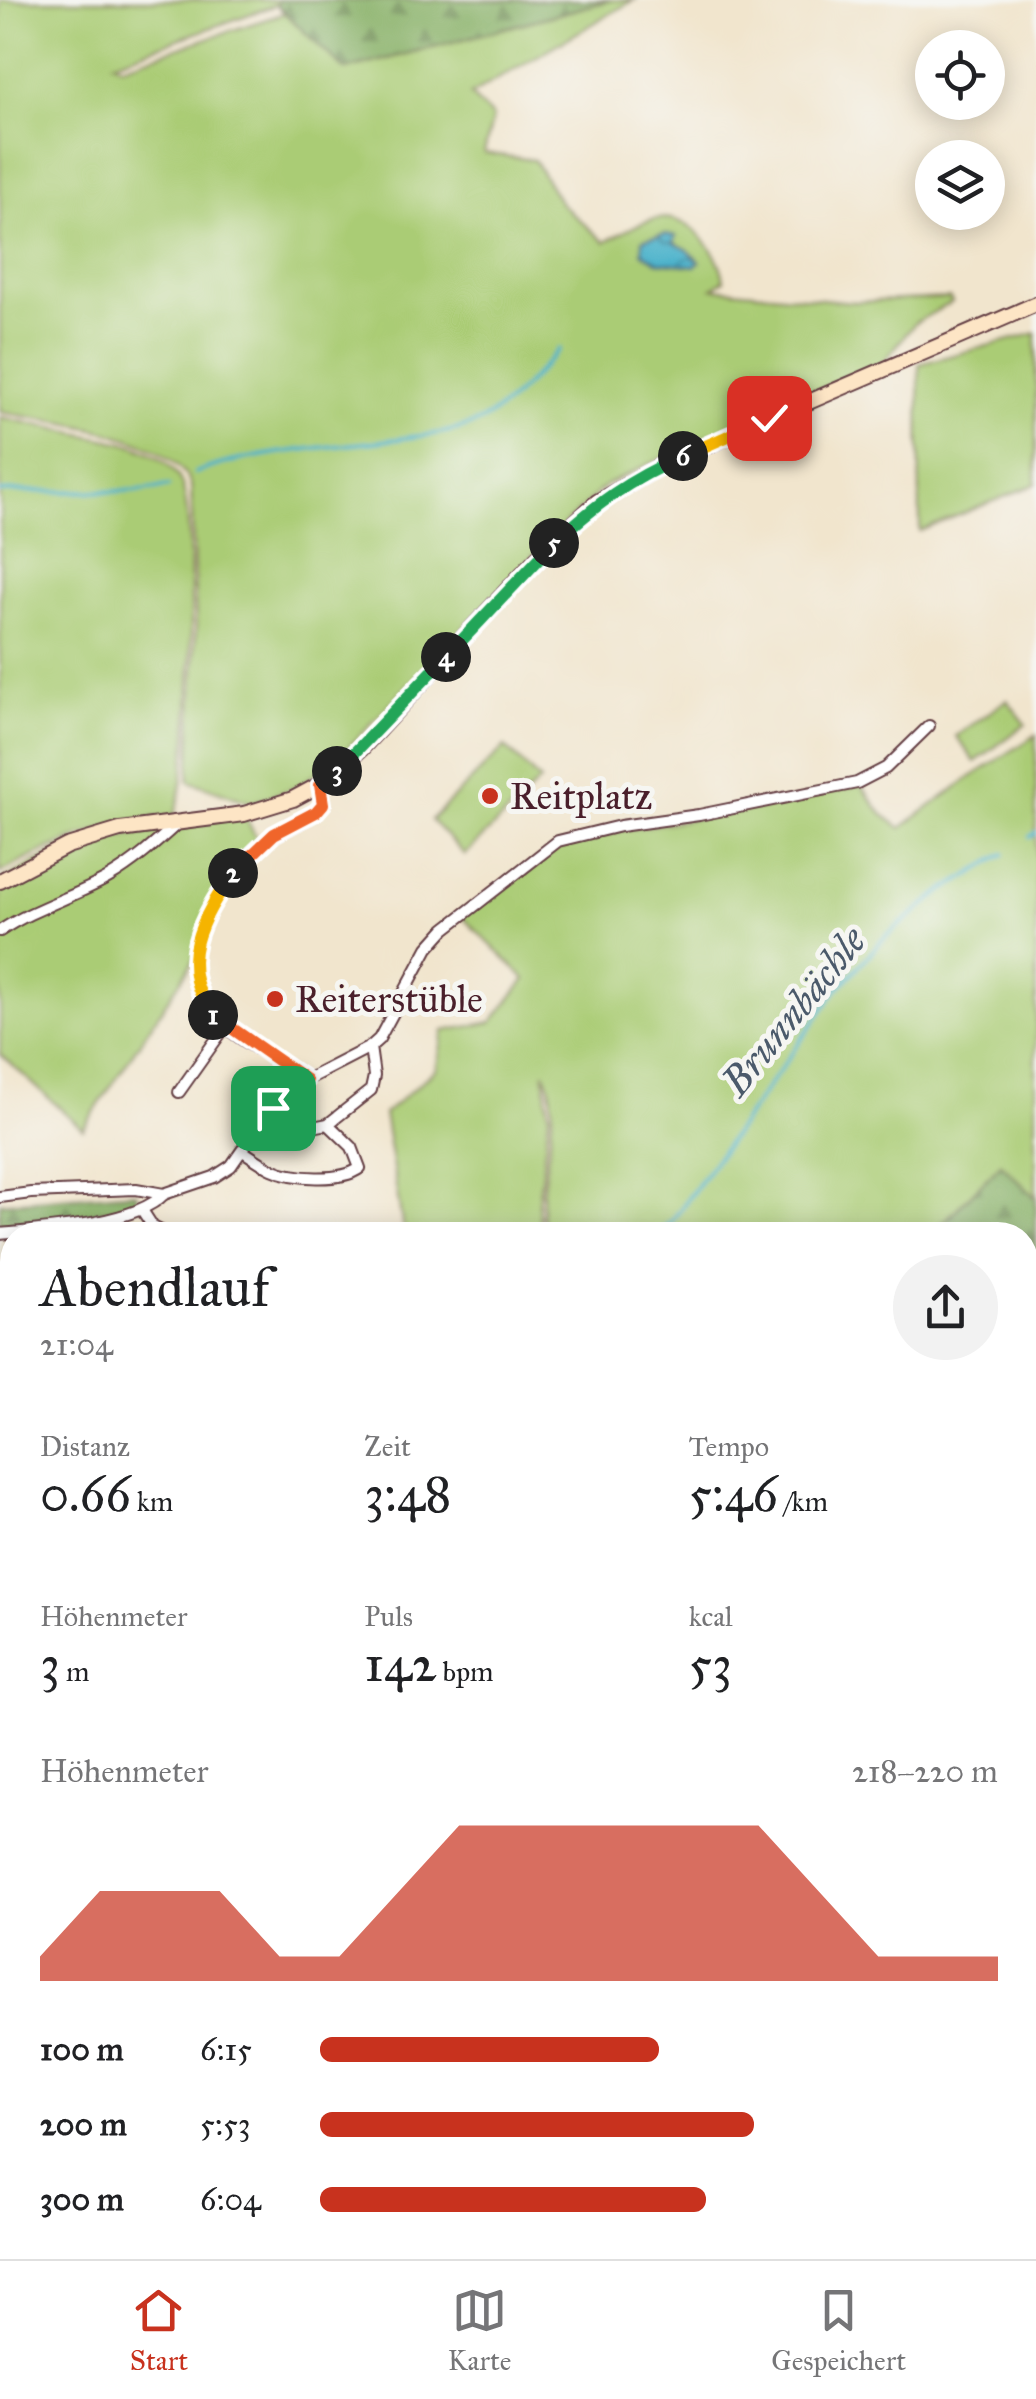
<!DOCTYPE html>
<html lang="de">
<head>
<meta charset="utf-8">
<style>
  :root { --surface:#fff; --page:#f2f2f2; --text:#202124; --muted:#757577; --line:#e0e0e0; --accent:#c8321e }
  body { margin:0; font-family:"IM FELL Great Primer",serif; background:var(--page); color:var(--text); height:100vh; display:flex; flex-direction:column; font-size:38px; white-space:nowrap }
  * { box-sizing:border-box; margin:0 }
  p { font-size:32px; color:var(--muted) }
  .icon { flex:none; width:55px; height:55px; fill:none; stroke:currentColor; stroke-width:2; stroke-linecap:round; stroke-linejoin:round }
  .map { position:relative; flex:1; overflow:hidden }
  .panel { position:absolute; left:0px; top:1222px; width:1038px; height:1038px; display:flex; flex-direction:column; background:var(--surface); border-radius:40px 40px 0 0; box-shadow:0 5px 25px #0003 }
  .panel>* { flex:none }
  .buttons { position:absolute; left:915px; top:30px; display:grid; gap:20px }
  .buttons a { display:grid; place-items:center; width:90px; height:90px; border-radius:50%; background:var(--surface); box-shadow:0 5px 25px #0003; font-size:50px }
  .pin { position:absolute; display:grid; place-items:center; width:85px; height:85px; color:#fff; margin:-42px; border-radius:20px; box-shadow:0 5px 15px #0006 }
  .km { position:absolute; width:50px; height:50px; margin:-25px; border-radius:50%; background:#222; color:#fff; font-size:28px; line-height:50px; text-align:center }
  .round { display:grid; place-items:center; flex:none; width:105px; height:105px; border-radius:52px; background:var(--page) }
  .overview { display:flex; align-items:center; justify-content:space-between; height:170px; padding:0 40px }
  h1 { font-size:55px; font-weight:600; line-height:75px }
  .figures { display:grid; grid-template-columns:repeat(3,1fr); gap:15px; height:170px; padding:10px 40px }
  .figures div { display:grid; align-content:center }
  .figures b { font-size:50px; font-weight:600 }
  .figures small { font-size:28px; font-weight:400 }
  .figures p { font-size:28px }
  .chart { height:280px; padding:20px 40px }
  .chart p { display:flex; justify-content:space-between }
  .chart svg { width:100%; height:180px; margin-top:10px; fill:var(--accent); opacity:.7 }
  ul { padding:0 40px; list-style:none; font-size:32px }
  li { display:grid; grid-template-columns:160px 120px 1fr; align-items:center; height:75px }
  li i { height:25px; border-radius:12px; background:var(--accent) }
  .tab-bar { display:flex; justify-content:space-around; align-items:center; height:140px; border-top:2px solid var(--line); background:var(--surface); font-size:28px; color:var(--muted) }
  .tab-bar a { display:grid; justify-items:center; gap:5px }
  .tab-bar .current { color:var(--accent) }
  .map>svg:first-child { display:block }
  .green { fill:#aacc75; stroke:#7a7650; stroke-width:2.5 }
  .forest { fill:url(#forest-firs); stroke:#686848; stroke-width:2.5 }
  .water { fill:url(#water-waves); stroke:#4b687b; stroke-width:2.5 }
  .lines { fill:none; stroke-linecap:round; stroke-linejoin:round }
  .stream { stroke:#4cb2cb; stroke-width:4 }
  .minor-casing { stroke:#633d43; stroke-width:14 }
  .secondary-casing { stroke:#633d43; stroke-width:18 }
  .minor { stroke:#fff; stroke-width:10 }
  .secondary { stroke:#fde5c5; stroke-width:14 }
  .split-1-casing { stroke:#fff; stroke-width:20 }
  .split-2-casing { stroke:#fff; stroke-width:20 }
  .split-3-casing { stroke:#fff; stroke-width:20 }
  .split-4-casing { stroke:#fff; stroke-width:20 }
  .split-5-casing { stroke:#fff; stroke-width:20 }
  .split-6-casing { stroke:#fff; stroke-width:20 }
  .split-7-casing { stroke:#fff; stroke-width:20 }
  .split-1 { stroke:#f0652b; stroke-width:12 }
  .split-2 { stroke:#f5b400; stroke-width:12 }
  .split-3 { stroke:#f0652b; stroke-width:12 }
  .split-4 { stroke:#22a559; stroke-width:12 }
  .split-5 { stroke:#22a559; stroke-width:12 }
  .split-6 { stroke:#22a559; stroke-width:12 }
  .split-7 { stroke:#f5b400; stroke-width:12 }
  .poi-dot { fill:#c8321e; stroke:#f6f6f2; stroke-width:4 }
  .labels { text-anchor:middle; stroke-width:10; stroke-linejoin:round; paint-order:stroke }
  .poi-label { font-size:38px; fill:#4a1f2b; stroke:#f6f6f2; text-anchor:start }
  .water-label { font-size:40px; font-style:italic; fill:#4b5a6b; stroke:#f6f6f2 }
</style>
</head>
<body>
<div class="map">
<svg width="1036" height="2259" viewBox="0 0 1036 2259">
  <defs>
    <pattern id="forest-firs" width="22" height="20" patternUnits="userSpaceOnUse" patternTransform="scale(2.5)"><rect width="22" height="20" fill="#87b066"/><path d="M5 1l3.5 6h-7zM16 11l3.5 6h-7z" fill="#708f54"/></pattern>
    <pattern id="water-waves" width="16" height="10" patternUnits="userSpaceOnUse" patternTransform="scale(2.5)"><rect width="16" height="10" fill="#4cb2cb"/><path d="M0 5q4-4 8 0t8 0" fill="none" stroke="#4190a5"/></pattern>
  </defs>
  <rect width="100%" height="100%" fill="#f6f6f2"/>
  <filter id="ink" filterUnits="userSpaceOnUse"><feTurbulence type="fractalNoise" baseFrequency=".01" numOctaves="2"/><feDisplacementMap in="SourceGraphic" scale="20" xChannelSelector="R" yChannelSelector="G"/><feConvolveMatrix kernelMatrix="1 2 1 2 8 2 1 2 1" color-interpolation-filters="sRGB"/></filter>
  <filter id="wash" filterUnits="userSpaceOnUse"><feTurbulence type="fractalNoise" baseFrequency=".0048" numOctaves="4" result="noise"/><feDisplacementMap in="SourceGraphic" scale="40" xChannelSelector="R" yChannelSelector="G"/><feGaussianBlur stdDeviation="2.25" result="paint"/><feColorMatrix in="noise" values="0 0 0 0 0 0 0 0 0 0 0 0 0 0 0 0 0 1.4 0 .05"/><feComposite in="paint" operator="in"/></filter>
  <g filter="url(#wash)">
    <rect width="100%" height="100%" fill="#f1e5cd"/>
    <g class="green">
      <path d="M0 0H279L276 5 113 62 122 66 285 13 346 70 611 0H634L470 95 493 117 484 153 534 160 560 203 605 242C642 222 670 202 703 239 715 253 721 262 724 280L713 288 852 302 950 298 952 302 915 323 882 364 731 425 606 485 548 540 345 751 297 787 251 803 189 781 196 625 191 486C173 432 51 422 0 412Z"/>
      <path d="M1036 333V484L920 531 919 364Z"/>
      <path d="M0 417 133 445C152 453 172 462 181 482 197 516 194 788 173 816 110 821 55 844 0 873Z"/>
      <path d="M1007 700 1026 724 975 762 956 736Z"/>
      <path d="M1036 735V1198L1001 1164 931 1235H545C544 1225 542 1214 542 1204 542 1164 564 1107 544 1071L549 1116 538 1202 541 1235H404L384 1114 436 1069 444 1031 492 1022 526 979 461 916 558 846 621 830 754 809 861 785 882 814 901 828 971 777Z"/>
      <path d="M505 747 540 781 465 855 431 820Z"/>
      <path d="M244 814 260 845 211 905 194 960 83 1129 0 1054V881L67 846Z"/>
      <path d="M1025 2029 1036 2036V2259H909L908 2248H1025Z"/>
      <path d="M485 2248H614L618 2259H487Z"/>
      <path d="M621 2248H788L800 2259H626Z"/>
    </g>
    <g class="forest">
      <path d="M279 0H611L345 70 276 5Z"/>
      <path d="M1001 1164 1036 1198V1598L1025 1595V1235H931Z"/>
      <path d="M136 1192 139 1205 61 1219 0 1225V1203Z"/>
    </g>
    <path class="water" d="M666 234 676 236 674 243 687 249 700 262 695 266 657 262 642 252 643 239Z"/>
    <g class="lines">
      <g class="stream">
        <path d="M195 473C249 451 339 447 398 439 426 435 455 433 480 421 512 405 535 375 559 349"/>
        <path d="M0 492C56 489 114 496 169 486"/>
        <path d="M1030 837 1036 833"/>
        <path d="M657 1235 672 1221 836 991 886 936 941 892 1004 854"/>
        <path d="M1025 2052 1036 2058"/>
        <path d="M520 2248 521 2259"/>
      </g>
    </g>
  </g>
  <g filter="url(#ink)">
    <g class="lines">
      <g class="minor-casing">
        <g id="minor">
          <path d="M0 931C34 908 72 898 108 878 134 863 155 844 177 824"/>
          <path d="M306 1080C278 1058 242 1044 217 1019 163 967 214 885 259 846 278 829 307 824 323 805L319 785"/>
          <path d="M179 1092 225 1027"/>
          <path d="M263 1120 292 1131 328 1124 371 1090 374 1076 370 1047"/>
          <path d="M243 1151C252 1157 262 1164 272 1169 293 1179 341 1182 360 1168L352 1147 328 1124"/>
          <path d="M0 1197 31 1193 136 1189 164 1194 214 1177 231 1166 263 1120 287 1094 306 1080 370 1047 379 1039 428 948 445 929 558 841 620 826 699 815 857 783 886 768 929 726"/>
          <path d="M142 1210 153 1227 169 1235"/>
          <path d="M0 1234C42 1230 136 1224 164 1194"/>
        </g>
      </g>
      <g class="secondary-casing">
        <path id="secondary" d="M0 881 67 846 120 830 244 814 293 799 319 785 361 749 536 559 597 502 660 466 1036 304"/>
      </g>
      <use href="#minor" class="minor"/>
      <use href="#secondary" class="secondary"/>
    </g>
  </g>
  <g class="lines" filter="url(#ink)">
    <g class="split-1-casing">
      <path id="split-1" d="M213 1015 306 1080 273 1108"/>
    </g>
    <g class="split-2-casing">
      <path id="split-2" d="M213 1015C174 964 202 918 233 873"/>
    </g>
    <g class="split-3-casing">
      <path id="split-3" d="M233 873 274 834 316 812 323 804 320 785 337 771"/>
    </g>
    <g class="split-4-casing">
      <path id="split-4" d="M337 771 446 657"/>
    </g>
    <g class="split-5-casing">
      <path id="split-5" d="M446 657 554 543"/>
    </g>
    <g class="split-6-casing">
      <path id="split-6" d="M554 543C597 503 629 480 683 456"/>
    </g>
    <g class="split-7-casing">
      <path id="split-7" d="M683 456 769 418"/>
    </g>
    <use href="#split-1" class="split-1"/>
    <use href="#split-2" class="split-2"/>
    <use href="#split-3" class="split-3"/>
    <use href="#split-4" class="split-4"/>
    <use href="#split-5" class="split-5"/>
    <use href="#split-6" class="split-6"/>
    <use href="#split-7" class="split-7"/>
  </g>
  <g class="poi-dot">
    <circle cx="490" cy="796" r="10"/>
    <circle cx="275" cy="999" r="10"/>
  </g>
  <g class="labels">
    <g class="poi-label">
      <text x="510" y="809">Reitplatz</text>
      <text x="295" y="1012">Reiterstüble</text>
    </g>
    <g class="water-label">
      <text transform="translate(793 1011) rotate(-51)" y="14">Brunnbächle</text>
    </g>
  </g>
</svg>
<div class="buttons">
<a><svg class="icon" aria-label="locate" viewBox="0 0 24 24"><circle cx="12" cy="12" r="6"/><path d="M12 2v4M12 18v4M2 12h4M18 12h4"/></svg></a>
<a><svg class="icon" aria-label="layers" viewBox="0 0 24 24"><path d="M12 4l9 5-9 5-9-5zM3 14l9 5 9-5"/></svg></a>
</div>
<div class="pin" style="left:273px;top:1108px;background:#1e9e55"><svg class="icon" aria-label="arrive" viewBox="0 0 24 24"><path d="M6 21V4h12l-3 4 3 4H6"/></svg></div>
<div class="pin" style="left:769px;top:418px;background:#d93025"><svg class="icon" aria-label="check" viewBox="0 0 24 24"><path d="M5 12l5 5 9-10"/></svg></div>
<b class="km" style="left:213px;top:1015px">1</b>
<b class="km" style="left:233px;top:873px">2</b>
<b class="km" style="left:337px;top:771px">3</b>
<b class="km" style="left:446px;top:657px">4</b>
<b class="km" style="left:554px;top:543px">5</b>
<b class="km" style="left:683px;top:456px">6</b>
<section class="panel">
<div class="overview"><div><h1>Abendlauf</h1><p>21:04</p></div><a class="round"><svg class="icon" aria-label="share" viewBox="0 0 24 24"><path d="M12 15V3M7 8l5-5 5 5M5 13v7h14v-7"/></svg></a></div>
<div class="figures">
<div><p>Distanz</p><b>0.66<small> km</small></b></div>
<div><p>Zeit</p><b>3:48</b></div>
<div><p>Tempo</p><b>5:46<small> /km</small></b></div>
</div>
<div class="figures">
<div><p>Höhenmeter</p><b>3<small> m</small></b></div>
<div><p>Puls</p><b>142<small> bpm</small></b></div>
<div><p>kcal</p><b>53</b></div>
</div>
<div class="chart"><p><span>Höhenmeter</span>218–220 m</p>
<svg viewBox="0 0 160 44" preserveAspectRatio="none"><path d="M0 44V38L10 22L20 22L30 22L40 38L50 38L60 22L70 6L80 6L90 6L100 6L110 6L120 6L130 22L140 38L150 38L160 38V44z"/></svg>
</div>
<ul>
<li><b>100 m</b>6:15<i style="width:50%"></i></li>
<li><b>200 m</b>5:53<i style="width:64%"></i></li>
<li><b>300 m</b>6:04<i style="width:57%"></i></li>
</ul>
</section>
</div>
<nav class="tab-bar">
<a class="current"><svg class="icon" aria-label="home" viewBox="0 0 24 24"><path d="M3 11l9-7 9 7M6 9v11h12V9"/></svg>Start</a>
<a><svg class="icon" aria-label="map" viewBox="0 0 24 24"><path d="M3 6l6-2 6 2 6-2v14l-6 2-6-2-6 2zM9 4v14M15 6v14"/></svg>Karte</a>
<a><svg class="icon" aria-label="saved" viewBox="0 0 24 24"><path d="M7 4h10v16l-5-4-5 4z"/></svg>Gespeichert</a>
</nav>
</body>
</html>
